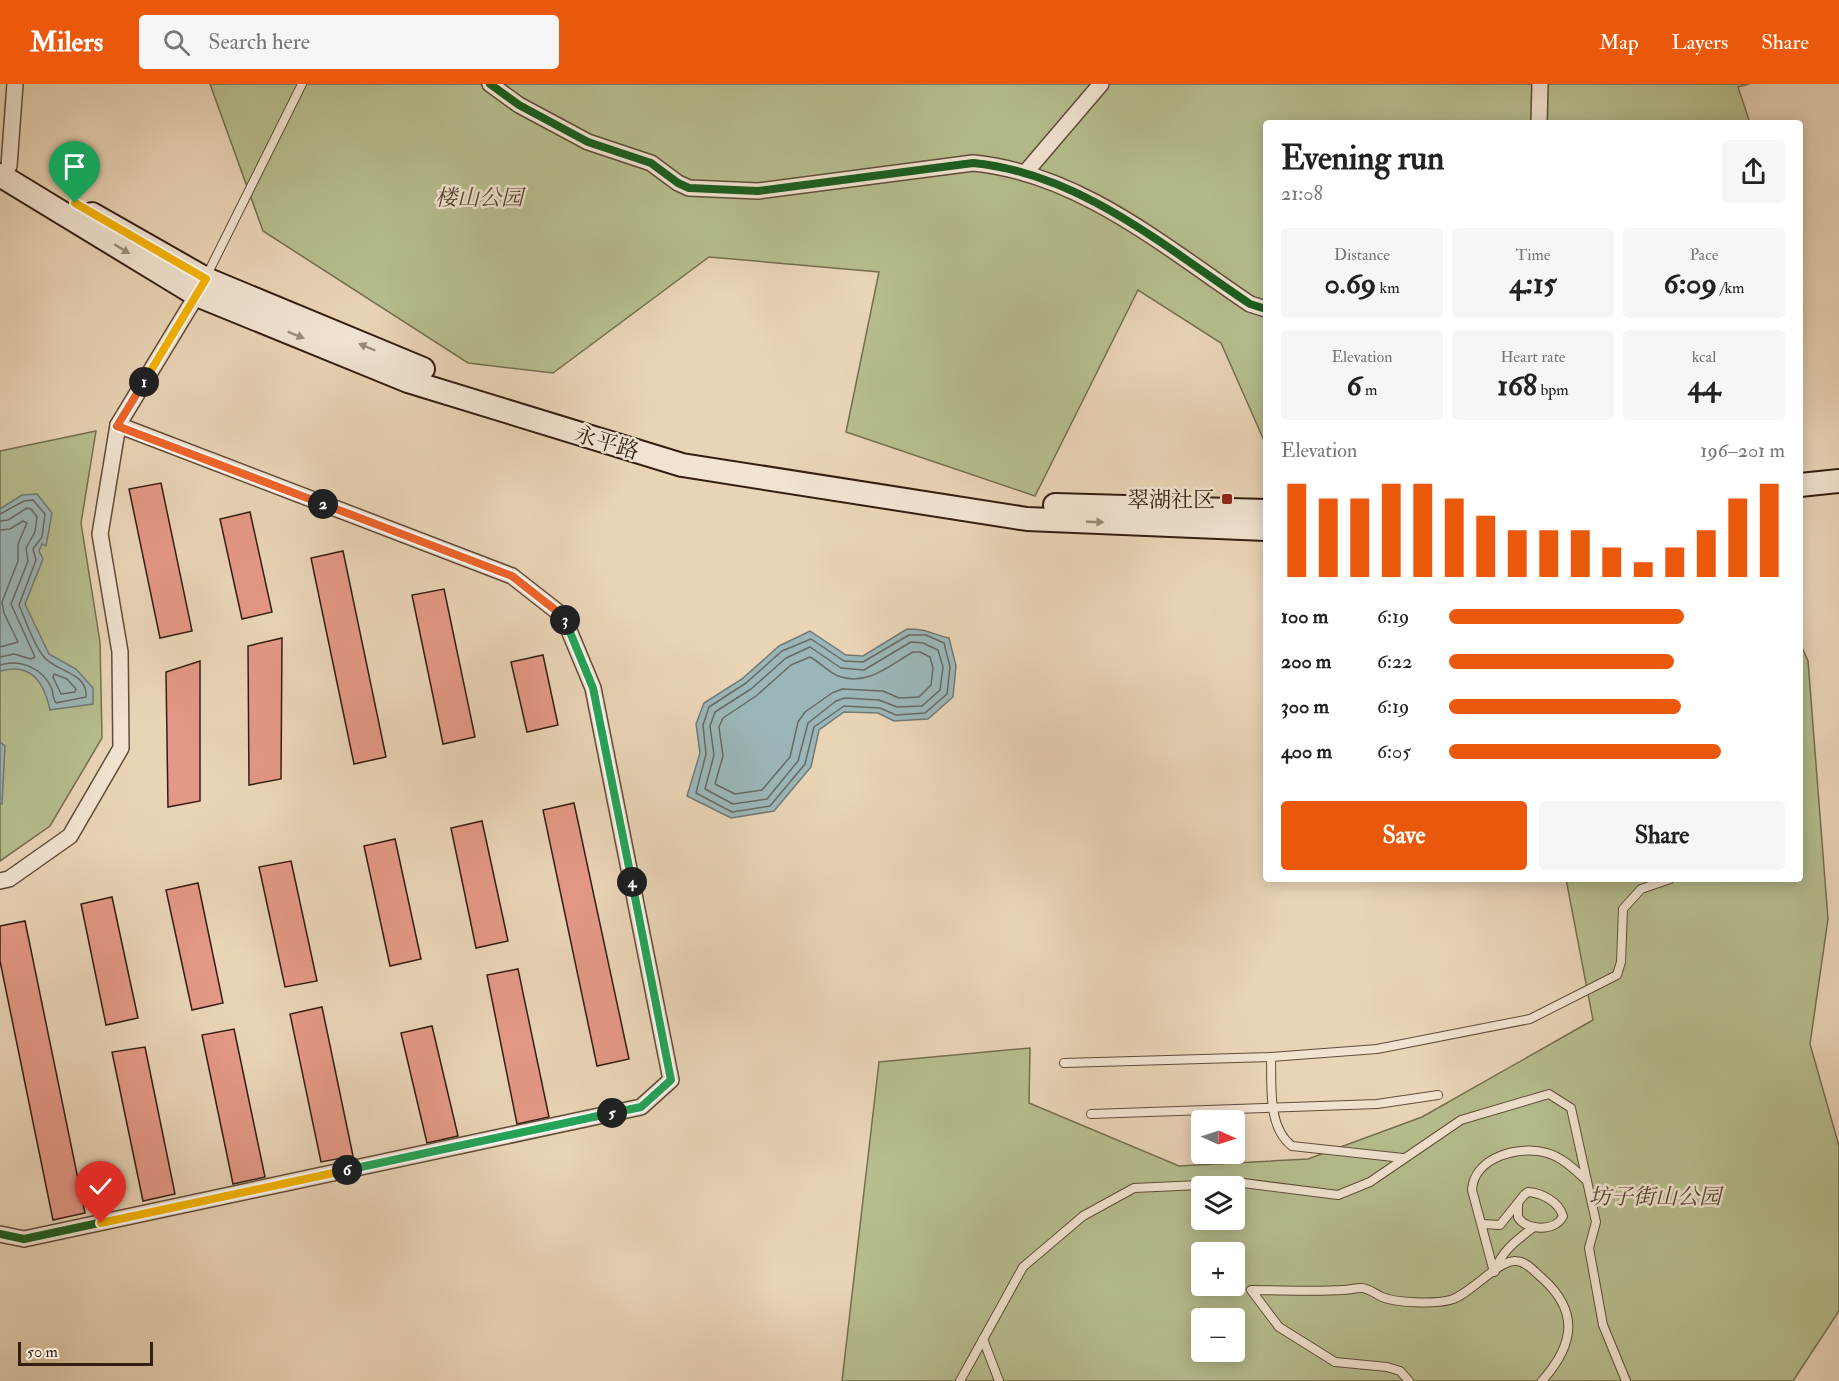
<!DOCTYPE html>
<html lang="en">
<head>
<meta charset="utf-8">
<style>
  :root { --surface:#fff; --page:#f6f6f6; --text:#222; --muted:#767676; --accent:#ea580c }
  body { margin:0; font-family:"IM FELL Double Pica","Noto Serif SC",serif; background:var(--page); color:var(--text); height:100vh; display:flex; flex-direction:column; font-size:22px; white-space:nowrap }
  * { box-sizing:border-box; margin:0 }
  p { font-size:20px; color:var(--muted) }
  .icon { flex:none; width:33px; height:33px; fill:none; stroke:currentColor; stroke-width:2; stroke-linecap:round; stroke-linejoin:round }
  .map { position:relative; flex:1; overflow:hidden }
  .panel { position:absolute; left:1263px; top:36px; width:540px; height:762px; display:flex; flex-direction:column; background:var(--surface); border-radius:6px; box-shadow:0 3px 15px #0003 }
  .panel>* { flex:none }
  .needle { width:39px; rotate:93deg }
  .fabs { position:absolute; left:1191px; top:1026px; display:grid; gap:12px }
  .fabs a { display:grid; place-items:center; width:54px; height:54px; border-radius:6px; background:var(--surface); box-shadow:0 3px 15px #0003; font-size:30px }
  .scale { position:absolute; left:18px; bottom:15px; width:135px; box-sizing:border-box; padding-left:6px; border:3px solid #341e11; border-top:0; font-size:16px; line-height:21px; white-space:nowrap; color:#341e11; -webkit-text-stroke:4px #f1e3d0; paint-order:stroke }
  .pin { position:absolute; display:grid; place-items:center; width:51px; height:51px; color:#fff; margin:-62px -26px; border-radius:50% 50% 50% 0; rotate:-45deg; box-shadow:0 0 6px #0007 }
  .pin .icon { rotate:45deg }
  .km { position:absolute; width:30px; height:30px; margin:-15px; border-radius:50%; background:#222; color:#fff; font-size:16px; line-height:30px; text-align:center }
  .round { display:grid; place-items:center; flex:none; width:63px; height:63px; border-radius:6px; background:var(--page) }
  .overview { display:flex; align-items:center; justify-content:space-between; height:102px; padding:0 18px }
  h1 { font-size:33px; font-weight:700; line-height:45px }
  .stats { display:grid; grid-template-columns:repeat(3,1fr); gap:9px; height:102px; padding:6px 18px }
  .stats div { display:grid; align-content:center; border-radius:6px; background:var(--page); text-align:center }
  .stats b { font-size:30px; font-weight:700 }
  .stats small { font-size:16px; font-weight:400 }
  .stats p { font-size:16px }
  .chart { height:168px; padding:12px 18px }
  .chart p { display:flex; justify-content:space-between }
  .chart svg { width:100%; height:108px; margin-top:6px; stroke:var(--accent); stroke-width:6 }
  .button { display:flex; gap:12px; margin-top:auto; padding:12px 18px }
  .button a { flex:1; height:69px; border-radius:6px; background:var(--accent); color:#fff; font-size:24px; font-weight:700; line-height:69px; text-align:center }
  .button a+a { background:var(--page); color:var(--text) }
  ul { padding:0 18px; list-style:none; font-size:20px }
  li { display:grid; grid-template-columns:96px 72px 1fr; align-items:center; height:45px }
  li i { height:15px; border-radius:8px; background:var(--accent) }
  header { display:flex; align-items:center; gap:36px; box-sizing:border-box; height:84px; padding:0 30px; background:var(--accent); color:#fff }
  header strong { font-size:28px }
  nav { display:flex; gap:33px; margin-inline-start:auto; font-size:21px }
  .search { width:420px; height:54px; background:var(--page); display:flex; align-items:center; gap:15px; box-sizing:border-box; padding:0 21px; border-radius:6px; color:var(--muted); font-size:22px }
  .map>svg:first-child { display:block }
  .green { fill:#b6bd8e; stroke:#756e50; stroke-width:1.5; fill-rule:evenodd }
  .water { fill:#9bb6b8; stroke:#727975; stroke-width:1.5 }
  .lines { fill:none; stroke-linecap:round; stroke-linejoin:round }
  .shore { stroke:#686a64; stroke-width:1.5 }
  .building { fill:#e49886; stroke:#341e11; stroke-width:1.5 }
  .service-casing { stroke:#614c3a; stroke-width:10 }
  .minor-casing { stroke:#614c3a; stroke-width:18 }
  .secondary-casing { stroke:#341e11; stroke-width:26 }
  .service { stroke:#f1e3d0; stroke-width:8 }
  .minor { stroke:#f1e3d0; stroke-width:15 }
  .secondary { stroke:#f1e3d0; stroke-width:22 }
  .cycleway-casing { stroke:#f1e3d0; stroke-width:11 }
  .cycleway { stroke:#1b5e20; stroke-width:8 }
  .oneway { fill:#9c8a7a }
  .split-1-casing { stroke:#fff; stroke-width:12 }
  .split-2-casing { stroke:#fff; stroke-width:12 }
  .split-3-casing { stroke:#fff; stroke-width:12 }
  .split-4-casing { stroke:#fff; stroke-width:12 }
  .split-5-casing { stroke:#fff; stroke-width:12 }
  .split-6-casing { stroke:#fff; stroke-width:12 }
  .split-7-casing { stroke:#fff; stroke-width:12 }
  .split-1 { stroke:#f5b400; stroke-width:8 }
  .split-2 { stroke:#f0652b; stroke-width:8 }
  .split-3 { stroke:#f0652b; stroke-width:8 }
  .split-4 { stroke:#22a559; stroke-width:8 }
  .split-5 { stroke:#22a559; stroke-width:8 }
  .split-6 { stroke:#22a559; stroke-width:8 }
  .split-7 { stroke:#f5b400; stroke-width:8 }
  .poi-dot { fill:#8f2418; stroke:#f1e3d0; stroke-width:2 }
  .labels { text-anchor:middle; stroke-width:5; stroke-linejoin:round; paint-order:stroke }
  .park-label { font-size:22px; font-style:italic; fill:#544630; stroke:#f1e3d0 }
  .street-label { font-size:22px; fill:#341e11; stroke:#f1e3d0 }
  .poi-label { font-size:22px; fill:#341e11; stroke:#f1e3d0; text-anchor:end }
</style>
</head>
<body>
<header>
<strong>Milers</strong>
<div class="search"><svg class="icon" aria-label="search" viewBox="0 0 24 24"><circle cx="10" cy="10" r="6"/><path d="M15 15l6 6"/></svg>Search here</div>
<nav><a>Map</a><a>Layers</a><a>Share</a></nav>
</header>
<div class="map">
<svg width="1839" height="1297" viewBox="0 0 1839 1297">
  <rect width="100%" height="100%" fill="#e9d4b6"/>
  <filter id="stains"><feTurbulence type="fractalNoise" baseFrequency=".00333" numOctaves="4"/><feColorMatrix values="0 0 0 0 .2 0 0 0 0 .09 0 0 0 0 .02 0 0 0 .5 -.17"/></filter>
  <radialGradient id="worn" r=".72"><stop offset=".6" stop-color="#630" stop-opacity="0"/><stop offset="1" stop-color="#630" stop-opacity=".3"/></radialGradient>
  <g class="green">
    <path d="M210 0H1749L1738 3 1750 39H1266V361L1221 259 1138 206 1035 412 846 348 879 188 709 173 553 289 468 279 263 147Z"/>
    <path d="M96 347 81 439 100 558 102 654 50 742 0 777V367Z"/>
    <path d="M1800 559 1808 577 1828 835 1810 960 1839 1062V1227L1793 1297H842L879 978 1030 964 1029 1019 1179 1082 1308 1075 1422 1033 1593 936 1566 795H1800ZM1202 1102H1234V1136H1202ZM1202 1168H1234V1202H1202ZM1202 1234H1234V1268H1202Z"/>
  </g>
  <g class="water">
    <path d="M37 410 52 429 46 462 42 460 39 467 43 475 25 520 49 570 76 585 93 604V620L50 626C44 599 32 578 0 587V425L22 411Z"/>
    <path d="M907 545C928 545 931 550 949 554L956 582 953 613 928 635 894 637 878 629 844 628 819 646 811 683 774 727 731 734 687 712 700 669 696 640 704 619 742 595 779 562 810 547 846 571 863 572Z"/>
    <path d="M0 658 5 662 2 720 0 719Z"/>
  </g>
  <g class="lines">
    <g class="shore">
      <path d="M0 430 24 417 33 416 45 430 42 453 33 465 36 476 19 521C26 537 33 560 44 573 56 588 88 588 86 613L56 619C53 615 53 610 52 605 43 584 21 575 0 581"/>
      <path d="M0 437 8 436 27 424 31 425 37 433 35 448 26 464 28 477 11 520 35 573 31 575 14 570 0 573"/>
      <path d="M0 446 10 445 23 437 27 439 18 460V477L2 518 4 529 18 558 0 563"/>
      <path d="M909 551H926L944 559 950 583 947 610 925 629 896 631 880 624 844 622 814 643 805 680 770 722 732 728 696 709 706 670 703 641 709 623 746 599 782 567 811 555 844 577 863 578Z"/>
      <path d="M911 558 923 559 938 566 943 583 940 606 922 622 897 623 879 616 845 614 836 617 808 639 798 677 767 715 733 720 705 705 714 671 710 642 715 628 751 605 786 574 810 563 841 584 864 586Z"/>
      <path d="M913 568H920L930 573 933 584 931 601 919 613 899 614 883 607 842 605 832 609 805 628 798 638 790 673 762 706 735 710 715 700 723 672 719 643 723 634 756 612 791 581 810 573C820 578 828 588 838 592 867 603 890 581 913 568Z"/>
      <path d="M54 590 67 595 76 605 75 608 61 610 53 593Z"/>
    </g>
  </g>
  <g class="building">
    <path d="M161 399 192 547 160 554 129 405Z"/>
    <path d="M250 428 272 528 242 535 220 435Z"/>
    <path d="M343 467 386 673 354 680 311 474Z"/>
    <path d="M444 505 475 653 443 660 412 511Z"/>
    <path d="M282 554 281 695 249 701 248 562Z"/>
    <path d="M543 571 558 641 527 648 511 578Z"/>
    <path d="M200 577V717L168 723 166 588Z"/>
    <path d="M574 719 629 975 597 982 543 726Z"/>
    <path d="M482 737 508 857 476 864 451 744Z"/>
    <path d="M395 755 421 875 390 882 364 762Z"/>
    <path d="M291 777 317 897 285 903 259 783Z"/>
    <path d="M198 799 223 919 192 926 166 806Z"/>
    <path d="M112 813 138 934 106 941 81 820Z"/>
    <path d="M25 837 85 1129 53 1136 0 877V842Z"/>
    <path d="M518 885 549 1033 517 1040 487 891Z"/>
    <path d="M322 923 353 1072 321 1078 290 930Z"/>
    <path d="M432 942 458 1052 427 1059 401 949Z"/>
    <path d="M234 945 265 1093 233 1100 202 951Z"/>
    <path d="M145 963 175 1110 143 1117 112 968Z"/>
  </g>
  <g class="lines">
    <g class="service-casing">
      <g id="service">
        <path d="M206 193 302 0"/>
        <path d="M1271 973C1272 1001 1267 1043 1292 1062L1403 1074"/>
        <path d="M1064 979 1271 973 1377 965 1530 935 1617 891 1621 878 1623 825 1641 805 1670 795"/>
        <path d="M1091 1030 1377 1020 1438 1011"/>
        <path d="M1482 1140 1500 1141 1524 1111 1528 1108C1542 1109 1559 1118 1563 1132 1556 1148 1526 1147 1518 1133V1119"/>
        <path d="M1495 1187C1501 1167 1518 1155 1534 1143"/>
        <path d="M1494 1188 1472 1106C1474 1073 1519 1061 1547 1069 1562 1073 1575 1086 1586 1096"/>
        <path d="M983 1255 999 1297"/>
        <path d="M960 1297 1023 1183 1083 1132 1134 1104 1243 1099 1338 1111 1370 1098 1461 1036 1549 1010 1571 1024 1596 1138 1589 1164 1603 1241 1626 1297"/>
        <path d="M1409 1297 1400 1287 1387 1283 1335 1278 1279 1243 1251 1206C1282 1206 1313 1208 1343 1206 1349 1206 1355 1204 1361 1204 1369 1204 1375 1210 1382 1213 1396 1219 1435 1220 1450 1216 1470 1211 1499 1175 1516 1177 1526 1177 1535 1188 1542 1194 1580 1228 1574 1261 1542 1297"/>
      </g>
    </g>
    <g class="minor-casing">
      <g id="minor">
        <path d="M490 0 519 21 588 58 651 79 678 99 689 104 758 107 973 79C1079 89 1165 163 1250 220L1266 225"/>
        <path d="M1539 39 1540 0"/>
        <path d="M9 82 15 0"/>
        <path d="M1025 89 1101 0"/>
        <path d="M0 797 9 795 70 752 121 664 120 568 100 450 118 341 201 204"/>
        <path d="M0 1150 24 1155 641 1023 671 996 593 604 563 532 512 492 118 341"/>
      </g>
    </g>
    <g class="secondary-casing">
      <g id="secondary">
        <path d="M0 91 197 211 408 297 682 381 1027 435 1266 445"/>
        <path d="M92 130 206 195 423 285"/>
        <path d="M1800 401 1839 397"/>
        <path d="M1055 421 1266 427"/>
      </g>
    </g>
    <use href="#service" class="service"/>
    <use href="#minor" class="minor"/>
    <use href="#secondary" class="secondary"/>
    <g class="cycleway-casing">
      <g id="cycleway">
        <path d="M490 0 519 21 588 58 651 79 678 99 689 104 758 107 973 79C1079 89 1165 163 1250 220L1266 225"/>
        <path d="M0 1150 24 1155 641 1023 671 996 593 604 563 532 512 492 118 341"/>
      </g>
    </g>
    <use href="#cycleway" class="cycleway"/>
  </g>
  <defs><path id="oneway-solid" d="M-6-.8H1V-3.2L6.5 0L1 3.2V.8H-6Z" transform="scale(1.5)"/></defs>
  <g class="oneway">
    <use href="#oneway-solid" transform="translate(122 165) rotate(31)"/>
    <use href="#oneway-solid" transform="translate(296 251) rotate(22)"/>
    <use href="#oneway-solid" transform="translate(367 263) rotate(-157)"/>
    <use href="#oneway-solid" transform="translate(1095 438) rotate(2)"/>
  </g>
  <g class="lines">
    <g class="split-1-casing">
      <path id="split-1" d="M75 119 206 195 144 298"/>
    </g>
    <g class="split-2-casing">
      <path id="split-2" d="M144 298 117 342 323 420"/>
    </g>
    <g class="split-3-casing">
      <path id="split-3" d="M323 420 512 492 563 532 565 536"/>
    </g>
    <g class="split-4-casing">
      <path id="split-4" d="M565 536 593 604 632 798"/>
    </g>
    <g class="split-5-casing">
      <path id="split-5" d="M612 1029 641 1023 671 996 632 798"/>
    </g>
    <g class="split-6-casing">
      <path id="split-6" d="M347 1086 612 1029"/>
    </g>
    <g class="split-7-casing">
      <path id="split-7" d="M101 1139 347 1086"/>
    </g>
    <use href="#split-1" class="split-1"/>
    <use href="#split-2" class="split-2"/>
    <use href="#split-3" class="split-3"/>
    <use href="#split-4" class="split-4"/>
    <use href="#split-5" class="split-5"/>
    <use href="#split-6" class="split-6"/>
    <use href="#split-7" class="split-7"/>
  </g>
  <rect class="poi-dot" x="1221" y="409" width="12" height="12" rx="3"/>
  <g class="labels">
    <g class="park-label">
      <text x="479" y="121">楼山公园</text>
      <text x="1655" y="1120">坊子街山公园</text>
    </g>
    <g class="street-label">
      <text transform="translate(607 358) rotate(17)" y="8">永平路</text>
    </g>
    <g class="poi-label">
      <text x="1215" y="423">翠湖社区</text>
    </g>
  </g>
  <rect width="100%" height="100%" filter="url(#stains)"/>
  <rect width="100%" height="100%" fill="url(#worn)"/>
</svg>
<div class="fabs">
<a><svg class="needle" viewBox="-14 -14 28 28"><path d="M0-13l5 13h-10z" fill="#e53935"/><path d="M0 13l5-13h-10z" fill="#767676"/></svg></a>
<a><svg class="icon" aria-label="layers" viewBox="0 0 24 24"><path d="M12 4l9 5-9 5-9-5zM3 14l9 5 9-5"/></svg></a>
<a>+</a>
<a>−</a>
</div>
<div class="scale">50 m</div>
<div class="pin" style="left:75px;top:119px;background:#1e9e55"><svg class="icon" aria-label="arrive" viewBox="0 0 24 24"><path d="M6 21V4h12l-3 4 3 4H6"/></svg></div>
<div class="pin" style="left:101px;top:1139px;background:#d93025"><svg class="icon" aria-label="check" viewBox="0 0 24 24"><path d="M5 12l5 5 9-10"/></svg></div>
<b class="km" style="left:144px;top:298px">1</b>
<b class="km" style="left:323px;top:420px">2</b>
<b class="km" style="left:565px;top:536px">3</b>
<b class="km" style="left:632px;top:798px">4</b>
<b class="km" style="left:612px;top:1029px">5</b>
<b class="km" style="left:347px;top:1086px">6</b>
<section class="panel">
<div class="overview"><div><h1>Evening run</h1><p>21:08</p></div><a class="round"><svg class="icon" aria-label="share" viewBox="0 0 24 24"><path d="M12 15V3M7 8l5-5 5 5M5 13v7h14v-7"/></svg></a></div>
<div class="stats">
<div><p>Distance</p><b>0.69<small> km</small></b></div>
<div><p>Time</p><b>4:15</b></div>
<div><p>Pace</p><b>6:09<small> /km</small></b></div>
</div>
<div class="stats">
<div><p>Elevation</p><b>6<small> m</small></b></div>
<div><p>Heart rate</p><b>168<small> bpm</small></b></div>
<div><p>kcal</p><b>44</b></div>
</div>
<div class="chart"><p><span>Elevation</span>196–201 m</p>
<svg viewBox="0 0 160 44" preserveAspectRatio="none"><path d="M5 44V6M15 44V12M25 44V12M35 44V6M45 44V6M55 44V12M65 44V19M75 44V25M85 44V25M95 44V25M105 44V32M115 44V38M125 44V32M135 44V25M145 44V12M155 44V6"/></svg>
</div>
<ul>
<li><b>100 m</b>6:19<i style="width:70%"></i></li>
<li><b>200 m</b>6:22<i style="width:67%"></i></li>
<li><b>300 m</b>6:19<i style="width:69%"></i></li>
<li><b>400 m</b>6:05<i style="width:81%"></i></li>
</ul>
<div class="button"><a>Save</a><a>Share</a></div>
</section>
</div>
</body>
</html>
